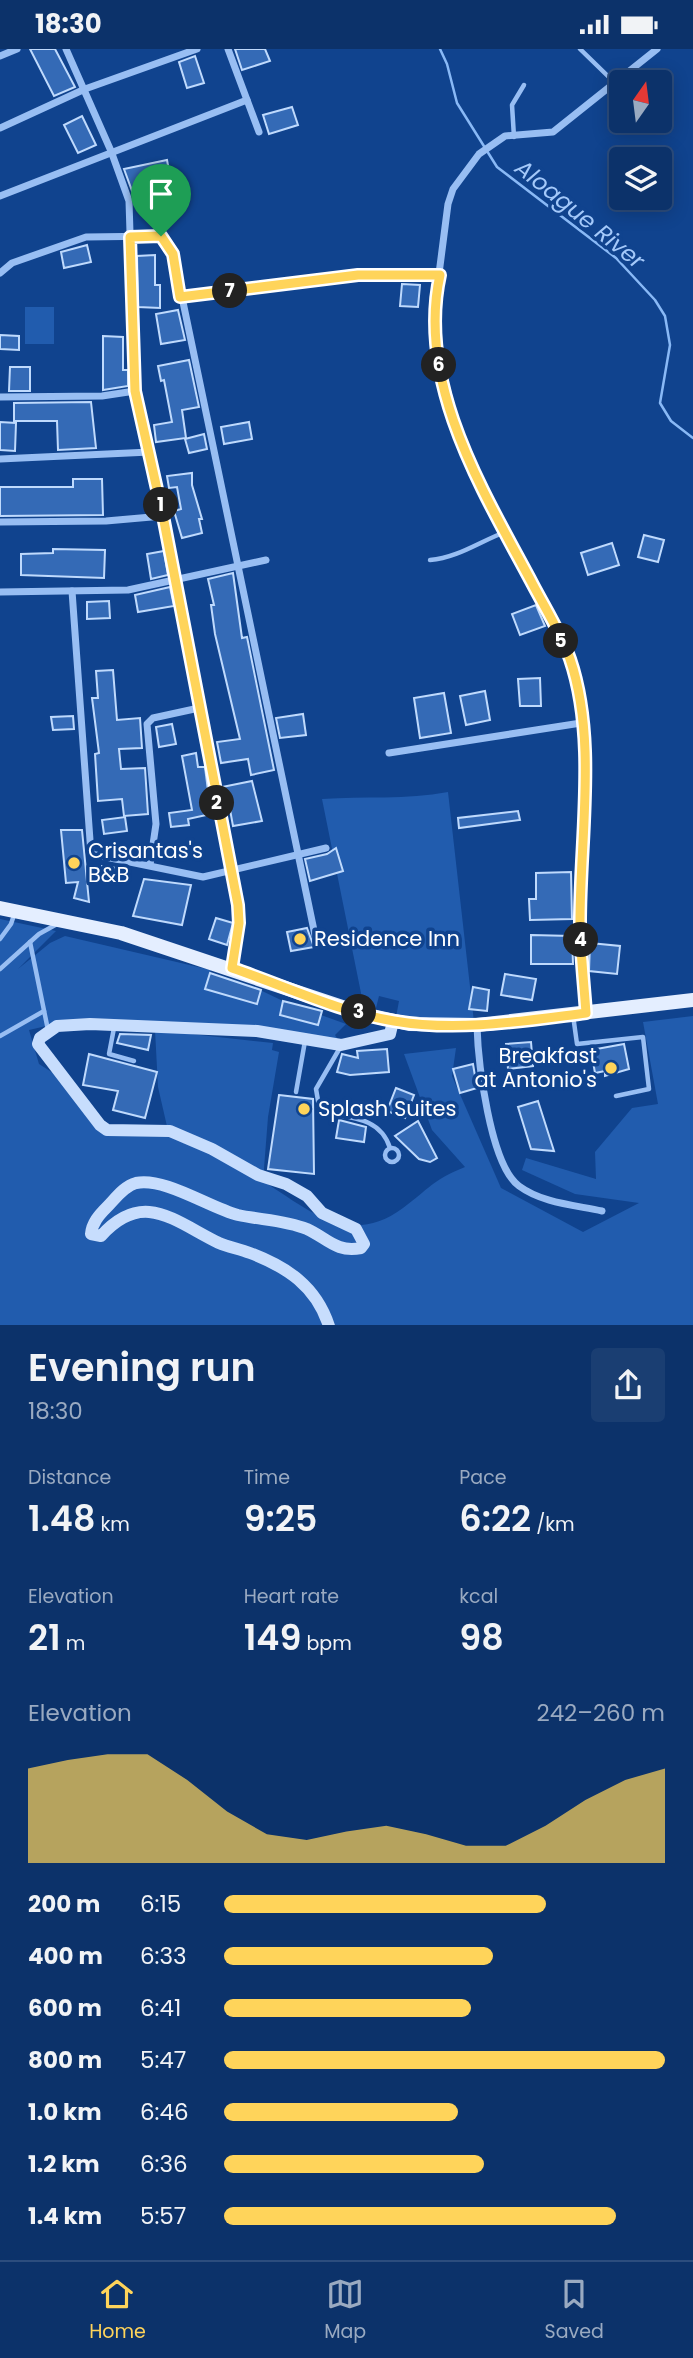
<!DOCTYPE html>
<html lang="en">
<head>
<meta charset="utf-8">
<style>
  :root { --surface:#0c326a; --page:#1a3e72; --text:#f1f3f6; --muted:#9aaac1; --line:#2c4d7e; --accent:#ffd45a }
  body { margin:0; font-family:Poppins,sans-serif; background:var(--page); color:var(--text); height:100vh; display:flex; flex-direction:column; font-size:26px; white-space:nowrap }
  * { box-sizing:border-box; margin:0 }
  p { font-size:23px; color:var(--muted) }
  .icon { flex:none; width:38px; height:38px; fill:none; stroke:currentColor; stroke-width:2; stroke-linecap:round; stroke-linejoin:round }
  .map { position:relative; height:1276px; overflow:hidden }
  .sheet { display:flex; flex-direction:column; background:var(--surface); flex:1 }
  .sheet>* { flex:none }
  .needle { width:46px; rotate:14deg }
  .buttons { position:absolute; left:609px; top:21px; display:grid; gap:14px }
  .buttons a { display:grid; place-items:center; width:63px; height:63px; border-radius:7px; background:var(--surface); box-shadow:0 4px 18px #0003,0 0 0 2px var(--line); font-size:35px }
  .pin { position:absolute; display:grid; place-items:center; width:60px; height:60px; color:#fff; margin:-72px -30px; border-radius:50% 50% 50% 0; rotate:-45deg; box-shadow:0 0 7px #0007 }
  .pin .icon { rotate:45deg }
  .km { position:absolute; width:35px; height:35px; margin:-18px; border-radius:50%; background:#222; color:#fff; font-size:19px; line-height:35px; text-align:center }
  .round { display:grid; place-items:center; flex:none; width:74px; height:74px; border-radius:7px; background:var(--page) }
  .overview { display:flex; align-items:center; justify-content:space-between; height:119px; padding:0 28px }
  h1 { font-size:38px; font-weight:600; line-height:52px }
  .figures { display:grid; grid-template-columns:repeat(3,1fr); gap:10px; height:119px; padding:7px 28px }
  .figures div { display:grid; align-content:center }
  .figures b { font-size:35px; font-weight:600 }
  .figures small { font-size:19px; font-weight:400 }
  .figures p { font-size:19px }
  .chart { height:196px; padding:14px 28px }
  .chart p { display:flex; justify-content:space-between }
  .chart svg { width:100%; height:126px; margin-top:7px; fill:var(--accent); opacity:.7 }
  ul { padding:0 28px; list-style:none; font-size:23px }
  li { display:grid; grid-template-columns:112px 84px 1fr; align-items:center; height:52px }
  li i { height:18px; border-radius:9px; background:var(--accent) }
  .status { display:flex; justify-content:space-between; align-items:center; height:49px; padding:0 35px; background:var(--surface); direction:ltr }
  .status svg { height:19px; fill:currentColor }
  .menu { display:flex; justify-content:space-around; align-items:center; height:98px; border-top:2px solid var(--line); background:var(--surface); font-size:19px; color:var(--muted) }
  .menu a { display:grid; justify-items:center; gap:4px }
  .menu .selected { color:var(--accent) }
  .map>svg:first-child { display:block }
  .green { fill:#215cae }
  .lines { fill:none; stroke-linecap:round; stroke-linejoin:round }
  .stream { stroke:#89b9f6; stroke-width:2.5 }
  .building { fill:#346ab6; stroke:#bfdafd; stroke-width:2 }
  .lane { stroke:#98bef3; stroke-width:4.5 }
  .street { stroke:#98bef3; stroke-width:7 }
  .secondary { stroke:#c7ddfd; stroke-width:12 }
  .primary { stroke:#e4eeff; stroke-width:14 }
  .route-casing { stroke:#fff; stroke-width:14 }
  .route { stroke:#ffd45a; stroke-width:9 }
  .poi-dot { fill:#ffd45a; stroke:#10438e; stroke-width:2.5 }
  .labels { text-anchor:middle; stroke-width:7; stroke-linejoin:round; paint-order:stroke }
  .poi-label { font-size:21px; fill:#fff; stroke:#10438e; text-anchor:start }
  .water-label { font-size:23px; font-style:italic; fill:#a4c9fa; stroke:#10438e }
</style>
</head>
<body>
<div class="status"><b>18:30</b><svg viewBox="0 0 49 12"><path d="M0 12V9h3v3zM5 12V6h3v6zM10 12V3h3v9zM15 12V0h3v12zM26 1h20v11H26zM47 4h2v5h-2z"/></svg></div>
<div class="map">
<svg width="693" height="1277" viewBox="0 0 693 1277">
  <rect width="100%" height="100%" fill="#10438e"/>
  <g class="green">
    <rect x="25" y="258" width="29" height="37"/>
    <path d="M448 743 474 973 396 968 399 952 379 947 375 963 363 954 322 750C364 747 406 751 448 743Z"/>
    <path d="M0 870 56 882 18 920 50 894 65 887 211 921 206 940 256 955 260 941 283 952 280 967 318 976 321 966 346 975 335 986 340 994 261 979 55 975 29 981 39 1015 72 1036 106 1076 169 1086 158 1038 155 981 273 994 272 1001 279 1003 268 1068 263 1132C309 1161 349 1199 403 1159 429 1140 432 1131 465 1118L432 1081 404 1005 456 999 452 1027 501 1139 583 1183 639 1154 575 1145 522 1121 526 1109 596 1130 595 1103 632 1059 658 1055 643 973 693 967V1276L0 1277Z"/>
  </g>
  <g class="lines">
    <path class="stream" d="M440 0 447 15 457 54 497 118 616 209 655 251 665 267 670 296 660 354 671 372 693 389"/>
  </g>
  <g class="building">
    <path d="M30 0H55L75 38 54 47Z"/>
    <path d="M235 0H265L270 12 242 21Z"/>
    <path d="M195 7 204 34 187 39 179 13Z"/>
    <path d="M292 58 298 76 269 85 263 66Z"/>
    <path d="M82 67 96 96 78 104 64 76Z"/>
    <path d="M167 111 173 143 135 150 124 120Z"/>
    <path d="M87 196 91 213 64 219 61 203Z"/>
    <path d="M155 206V236H160V259L138 258 137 207Z"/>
    <path d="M402 235 420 236 418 258 400 257Z"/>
    <path d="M178 261 185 291 161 295 156 265Z"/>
    <path d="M0 286 19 287V301L0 300Z"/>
    <path d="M103 287 123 288V321H128V337L103 341Z"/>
    <path d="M189 311 199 358 182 361 186 389 156 393 154 376 172 373 164 331 161 332 158 317Z"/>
    <path d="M10 318H30V342H9Z"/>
    <path d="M91 353 96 399 58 401 57 372H14V354Z"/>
    <path d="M0 373 16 374 15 402 0 401Z"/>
    <path d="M249 373 252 390 224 395 221 378Z"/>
    <path d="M204 385 207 400 189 404 185 390Z"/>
    <path d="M192 424V436L202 470H199L202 484 182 489 174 462 181 460 177 438 169 439 167 427Z"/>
    <path d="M73 430H102L103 466 0 467V438H73Z"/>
    <path d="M644 486 664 491 658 513 638 508Z"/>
    <path d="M612 494 619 516 588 526 581 504Z"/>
    <path d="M53 500 105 501 104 529 21 526V505L53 504Z"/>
    <path d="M164 502 168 526 151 530 147 505Z"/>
    <path d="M233 524 242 589 247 588 274 721 251 726 248 710 221 714 217 693 240 690 215 585 211 556H214L208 530Z"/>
    <path d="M170 538 174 557 138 563 135 546Z"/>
    <path d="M109 552 110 569 87 570V553Z"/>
    <path d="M536 556 545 577 520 586 512 565Z"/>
    <path d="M113 621 117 671 140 669 142 699 119 700 121 720 145 719 148 765 124 767 122 750 98 752 95 705 99 704 92 649H98L96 622Z"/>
    <path d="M540 629 541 657H520L518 630Z"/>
    <path d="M485 642 490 671 466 676 460 647Z"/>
    <path d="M444 644 451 684 420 689 414 649Z"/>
    <path d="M303 665 306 686 280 689 276 669Z"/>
    <path d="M73 667 74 680 53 681 51 668Z"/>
    <path d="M172 675 176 695 159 698 156 678Z"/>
    <path d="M196 704 198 718H205L211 765 188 770 189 776 171 778 169 764 192 761 182 707Z"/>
    <path d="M252 732 262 772 233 777 229 755 226 756 222 738Z"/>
    <path d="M518 762 520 771 459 779 458 769Z"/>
    <path d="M125 768 127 782 104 785 102 771Z"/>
    <path d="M61 781H82L89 853 74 849 78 833 66 834Z"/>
    <path d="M336 799 343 822 310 832 305 810 327 805Z"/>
    <path d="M102 817 126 820 122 833 99 827Z"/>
    <path d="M571 823 572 870 530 871 529 850H536V824Z"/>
    <path d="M144 830 191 836 182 876 133 867Z"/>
    <path d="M216 869 233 874 227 896 209 890Z"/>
    <path d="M307 879 314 898 291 902 287 883Z"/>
    <path d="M531 886 572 887 573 915H531Z"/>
    <path d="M590 894 620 897 617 925 589 922Z"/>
    <path d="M210 924 261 941 257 955 205 940Z"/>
    <path d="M505 925 536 930 532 951 501 946Z"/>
    <path d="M473 938 489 941 487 962 469 960Z"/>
    <path d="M283 952 322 962 318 976 280 966Z"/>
    <path d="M120 985 151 986 148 1001 117 994Z"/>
    <path d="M531 993 533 1017 508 1020 506 995Z"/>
    <path d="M624 995 629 1020 605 1027V1022L595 1024 591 1001Z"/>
    <path d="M387 1000 389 1023 350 1026 337 1023 342 1005 358 1009 357 1002Z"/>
    <path d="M89 1005 157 1023 145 1069 113 1061 118 1042 83 1036Z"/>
    <path d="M473 1015 477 1039 460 1044 453 1020Z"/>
    <path d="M396 1039 414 1046 405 1069 387 1062Z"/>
    <path d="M279 1046 313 1050 314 1125 268 1120Z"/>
    <path d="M538 1052 554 1102 531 1100 518 1058Z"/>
    <path d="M339 1071 366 1078 364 1093 336 1089Z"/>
    <path d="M418 1072 437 1109 430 1113 419 1110 395 1087Z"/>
  </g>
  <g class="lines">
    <g class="lane">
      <path d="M580 0 615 34"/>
      <path d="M514 88 512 56 524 36"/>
      <path d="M430 511C457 509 479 493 505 483"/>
      <path d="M0 890 11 875 15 863"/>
      <path d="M30 893 48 981"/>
      <path d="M0 920 39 885 57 875"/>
      <path d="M573 966 577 995 643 988 649 1040 616 1047"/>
      <path d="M114 979 109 1005 134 1012"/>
      <path d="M0 987 44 962"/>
      <path d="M341 997 316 1040 320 1063C349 1069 380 1067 390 1099"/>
      <path d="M296 1043 305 992"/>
      <circle cx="392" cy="1106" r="7"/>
    </g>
    <g class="street">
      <path d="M66 0 111 102 129 152 135 342 163 467 238 856 239 874 232 919"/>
      <path d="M228 0 259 83"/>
      <path d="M0 7 17 0"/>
      <path d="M0 79 85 40 197 0"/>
      <path d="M0 147 247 51"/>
      <path d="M0 224 12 214 86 188 161 187 173 205 316 891"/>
      <path d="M180 248 358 226H440"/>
      <path d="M0 348 102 347 135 342"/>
      <path d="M0 410 150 403"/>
      <path d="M0 473 106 472 163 467"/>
      <path d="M72 542 91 805 203 828 326 799"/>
      <path d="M0 543 128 541 266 511"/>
      <path d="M389 704 581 674"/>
      <path d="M150 816 156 775 147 675 153 669 199 659"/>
      <path d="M586 963 580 880 584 716 579 660 570 610 495 464 456 374 435 295 436 248 448 155 453 140 479 105 505 87 553 83 657 0"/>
      <path d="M477 977C478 1012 490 1116 519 1137 542 1154 574 1156 602 1162"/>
    </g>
    <path class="secondary" d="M329 1277C316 1237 287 1218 250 1204 240 1200 228 1198 219 1194 174 1172 143 1140 101 1187L91 1185C92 1174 99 1166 107 1158 115 1150 124 1137 136 1134 165 1128 210 1159 238 1166 261 1171 285 1171 307 1180 327 1189 336 1204 361 1199L364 1195 356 1180 322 1164 307 1147 286 1135 258 1126 212 1100 170 1082 107 1081 100 1076 38 995 40 989 57 977 90 975 257 982 341 996 390 985 393 972"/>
    <path class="primary" d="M0 859 121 884 363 965 409 975 477 976 693 951"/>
  </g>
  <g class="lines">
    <g class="route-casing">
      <path id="route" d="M161 187 173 205 180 248 358 226H440C416 334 483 442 532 534 545 559 561 584 570 610 598 692 579 794 580 880 581 908 584 936 586 964 523 972 458 983 394 972 339 963 285 937 232 919L239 874 238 856 163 467 135 342 130 188Z"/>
    </g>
    <use href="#route" class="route"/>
  </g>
  <g class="poi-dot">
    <circle cx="74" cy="814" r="7"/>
    <circle cx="300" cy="890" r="7"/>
    <circle cx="611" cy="1019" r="7"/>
    <circle cx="304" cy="1060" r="7"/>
  </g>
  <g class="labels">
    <g class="poi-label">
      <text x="88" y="809">Crisantas's<tspan x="88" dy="24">B&amp;B</tspan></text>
      <text x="314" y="897">Residence Inn</text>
      <text x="597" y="1014" text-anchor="end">Breakfast<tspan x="597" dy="24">at Antonio's</tspan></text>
      <text x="318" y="1067">Splash Suites</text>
    </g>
    <g class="water-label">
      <text transform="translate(580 165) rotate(39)" y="8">Aloague River</text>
    </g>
  </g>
</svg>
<div class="buttons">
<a><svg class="needle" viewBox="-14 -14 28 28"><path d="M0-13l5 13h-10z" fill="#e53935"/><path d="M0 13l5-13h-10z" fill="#9aaac1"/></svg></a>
<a><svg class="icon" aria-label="layers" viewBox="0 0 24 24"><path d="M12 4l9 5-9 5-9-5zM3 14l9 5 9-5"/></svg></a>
</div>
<div class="pin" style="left:161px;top:187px;background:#1e9e55"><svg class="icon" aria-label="arrive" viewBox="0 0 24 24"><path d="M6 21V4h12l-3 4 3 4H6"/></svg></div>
<b class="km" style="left:161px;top:456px">1</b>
<b class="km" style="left:217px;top:754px">2</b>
<b class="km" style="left:359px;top:963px">3</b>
<b class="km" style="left:581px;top:891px">4</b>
<b class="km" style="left:561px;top:592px">5</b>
<b class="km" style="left:439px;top:316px">6</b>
<b class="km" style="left:230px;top:242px">7</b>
</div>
<section class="sheet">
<div class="overview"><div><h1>Evening run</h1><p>18:30</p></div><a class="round"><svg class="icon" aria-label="share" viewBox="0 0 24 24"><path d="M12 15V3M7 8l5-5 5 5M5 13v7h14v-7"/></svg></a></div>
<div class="figures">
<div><p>Distance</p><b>1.48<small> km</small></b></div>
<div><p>Time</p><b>9:25</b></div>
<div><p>Pace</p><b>6:22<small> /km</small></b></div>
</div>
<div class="figures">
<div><p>Elevation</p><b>21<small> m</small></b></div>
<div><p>Heart rate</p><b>149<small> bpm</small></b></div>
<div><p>kcal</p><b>98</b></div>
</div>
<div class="chart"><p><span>Elevation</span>242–260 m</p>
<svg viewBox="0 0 160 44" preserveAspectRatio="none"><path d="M0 44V11L10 8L20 6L30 6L40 15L50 26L60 34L70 36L80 33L90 31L100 34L110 38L120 38L130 31L140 22L150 15L160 11V44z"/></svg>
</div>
<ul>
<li><b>200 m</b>6:15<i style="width:73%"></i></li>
<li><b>400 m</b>6:33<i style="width:61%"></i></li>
<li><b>600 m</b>6:41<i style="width:56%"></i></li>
<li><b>800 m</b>5:47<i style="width:100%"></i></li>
<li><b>1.0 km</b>6:46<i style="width:53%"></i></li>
<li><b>1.2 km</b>6:36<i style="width:59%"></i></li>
<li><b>1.4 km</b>5:57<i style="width:89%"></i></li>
</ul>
</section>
<nav class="menu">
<a class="selected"><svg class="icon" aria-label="home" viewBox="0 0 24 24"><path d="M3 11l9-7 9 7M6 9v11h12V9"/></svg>Home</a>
<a><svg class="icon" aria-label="map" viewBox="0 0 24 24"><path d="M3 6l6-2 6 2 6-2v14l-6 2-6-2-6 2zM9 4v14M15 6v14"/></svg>Map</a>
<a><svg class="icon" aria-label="saved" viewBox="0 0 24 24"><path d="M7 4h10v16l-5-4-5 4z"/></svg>Saved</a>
</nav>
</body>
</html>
